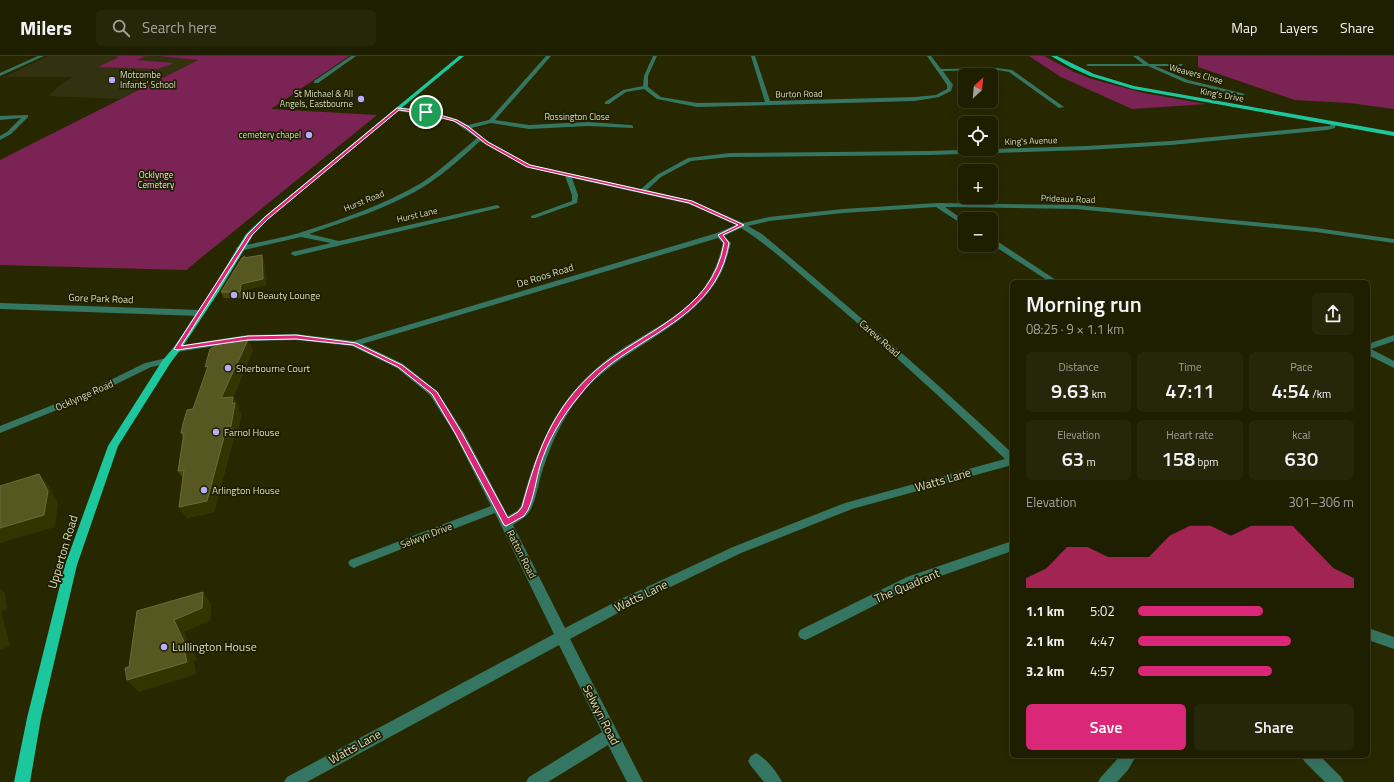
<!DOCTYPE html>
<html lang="en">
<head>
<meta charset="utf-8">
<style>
  :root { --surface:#1e1e00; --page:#26270a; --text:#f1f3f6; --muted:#a1a299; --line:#3c3c22; --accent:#db2777 }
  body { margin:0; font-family:"Titillium Web",sans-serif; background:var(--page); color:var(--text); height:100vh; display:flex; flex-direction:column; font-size:15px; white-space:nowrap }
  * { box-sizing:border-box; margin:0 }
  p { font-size:13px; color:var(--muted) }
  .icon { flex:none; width:22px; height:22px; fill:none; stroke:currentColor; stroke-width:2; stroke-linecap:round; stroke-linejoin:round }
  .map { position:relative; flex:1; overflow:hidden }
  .details { position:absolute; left:1010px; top:224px; width:360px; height:478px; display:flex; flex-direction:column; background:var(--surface); border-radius:6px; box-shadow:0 4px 16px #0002,0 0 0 1px var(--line) }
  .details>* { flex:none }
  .needle { width:26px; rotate:26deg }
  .controls { position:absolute; left:958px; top:12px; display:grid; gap:8px }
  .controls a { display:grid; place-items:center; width:40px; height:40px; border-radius:6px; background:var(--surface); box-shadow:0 4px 16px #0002,0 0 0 1px var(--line); font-size:20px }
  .pin { position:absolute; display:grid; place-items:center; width:34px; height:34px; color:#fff; margin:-17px; border:2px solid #fff; border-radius:50%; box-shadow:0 1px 4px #0007 }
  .round { display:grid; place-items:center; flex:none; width:42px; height:42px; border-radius:6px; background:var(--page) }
  .headline { display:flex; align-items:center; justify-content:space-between; height:68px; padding:0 16px }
  h1 { font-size:22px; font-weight:600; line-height:30px }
  .stats { display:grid; grid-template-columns:repeat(3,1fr); gap:6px; height:68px; padding:4px 16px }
  .stats div { display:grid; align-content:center; border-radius:6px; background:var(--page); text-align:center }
  .stats b { font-size:20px; font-weight:600 }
  .stats small { font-size:11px; font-weight:400 }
  .stats p { font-size:11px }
  .chart { height:112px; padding:8px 16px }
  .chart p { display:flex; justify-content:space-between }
  .chart svg { width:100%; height:72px; margin-top:4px; fill:var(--accent); opacity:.7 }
  .button { display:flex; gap:8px; margin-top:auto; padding:8px 16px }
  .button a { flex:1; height:46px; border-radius:6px; background:var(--accent); color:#fff; font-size:16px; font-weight:600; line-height:46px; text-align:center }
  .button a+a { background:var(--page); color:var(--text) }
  ul { padding:0 16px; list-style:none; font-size:13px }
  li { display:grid; grid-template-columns:64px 48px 1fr; align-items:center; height:30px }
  li i { height:10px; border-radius:5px; background:var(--accent) }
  header { display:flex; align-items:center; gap:24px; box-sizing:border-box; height:56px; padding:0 20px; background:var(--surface); border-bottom:1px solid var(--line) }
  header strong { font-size:19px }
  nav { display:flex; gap:22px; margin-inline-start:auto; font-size:14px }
  .search { width:280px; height:36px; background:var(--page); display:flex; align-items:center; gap:10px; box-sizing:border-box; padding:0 14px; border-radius:6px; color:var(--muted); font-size:15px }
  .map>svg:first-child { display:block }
  .built { fill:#323211 }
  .green { fill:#7c2355 }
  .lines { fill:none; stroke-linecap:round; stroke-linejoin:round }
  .minor { fill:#357662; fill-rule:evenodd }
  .major { fill:#1cc79d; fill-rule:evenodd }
  .wall { fill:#47470d }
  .shaded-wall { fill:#343400 }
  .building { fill:#575721; stroke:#6c6c3a }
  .route { fill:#db2777; stroke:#fff; fill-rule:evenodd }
  .poi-dot { fill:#b6acf8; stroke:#1e1e02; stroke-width:1.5 }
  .labels { text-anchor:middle; stroke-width:3.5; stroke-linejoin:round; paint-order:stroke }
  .far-street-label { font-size:9px; fill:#dbddc0; stroke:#1e1e02 }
  .far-poi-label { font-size:9px; fill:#dbddc0; stroke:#1e1e02; text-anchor:end }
  .far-park-label { font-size:9px; fill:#fadae8; stroke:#1e1e02 }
  .street-label { font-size:10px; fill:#dbddc0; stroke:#1e1e02 }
  .poi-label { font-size:10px; fill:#dbddc0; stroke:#1e1e02; text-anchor:start }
  .near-street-label { font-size:12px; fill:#dbddc0; stroke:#1e1e02 }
  .near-poi-label { font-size:12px; fill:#dbddc0; stroke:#1e1e02; text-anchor:start }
</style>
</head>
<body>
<header>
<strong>Milers</strong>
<div class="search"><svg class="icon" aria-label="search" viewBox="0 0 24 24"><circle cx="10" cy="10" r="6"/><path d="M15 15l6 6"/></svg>Search here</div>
<nav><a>Map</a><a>Layers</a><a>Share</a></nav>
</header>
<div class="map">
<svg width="1394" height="726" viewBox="0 0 1394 726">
  <rect width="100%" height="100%" fill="#282800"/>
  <path class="built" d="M48 0H157L199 3 120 43 48 40 62 28 73 21H4Z"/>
  <g class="green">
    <path d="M115 0H145L137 4 174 7 158 13 98 11 119 1Z"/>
    <path d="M158 0H349L271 53 377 59 186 214 0 209V104L198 4Z"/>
    <path d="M989 0H1044L1074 16 1092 23 1144 37 1206 48 1132 53 1061 21 1029 0Z"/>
    <path d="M1198 0H1394V53L1350 47 1295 44 1198 11Z"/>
  </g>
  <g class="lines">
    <g class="minor">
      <path d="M38 0H44L0 20V17Z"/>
      <path d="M351 0H356L318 27H314V25Z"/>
      <path d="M546 0H551L495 64 529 69 588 66 631 69 633 70V72L588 70 529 73 491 67 471 72 489 86 531 109 641 133 657 119 688 102 730 97 929 95 1087 90 1171 85 1327 70H1330L1331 67 1333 66 1336 68 1335 72 1327 74 1171 89 1087 94 929 99 730 101 691 105 661 121 647 134 693 145 743 167 769 161 843 153 937 147 1076 149 1316 172 1394 183V187L1316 176 1076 153 945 151 965 165V170L936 151 843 157 769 165 748 170 762 178C847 249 931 321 1012 397V409L852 453 741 497 629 551 570 583 643 726H627L608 689 548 726H526L529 721 602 676 559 589 307 726H284L287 721 554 578 495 457 358 510 354 512 350 510 348 507 350 504 491 450 454 377 430 339 397 312 352 290 296 284 248 285 177 296 173 293 177 290 248 279 296 278 354 285 717 177 736 169 689 148 572 122 578 139 577 147 535 162H531V160L572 145V139L565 120 527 111 480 85C464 100 447 115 428 128 392 151 349 164 309 178L339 185 497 149 500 151 499 152 295 200 291 198 292 196 331 187 301 181 240 195 236 193 237 191C258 186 279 183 299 177 340 164 386 148 423 126 442 113 459 97 477 82L453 65 426 59 398 55 396 54V52C414 50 452 60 468 69L489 64ZM741 172C770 190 795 214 821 236 885 290 946 346 1005 403L845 447 733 491 621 543 565 572 513 469C520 464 527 461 531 453 536 443 538 430 541 419 550 390 561 364 580 340 617 293 683 277 716 226 724 214 727 201 731 187L724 180ZM718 182 723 187C720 200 716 212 709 224 690 257 650 274 619 295 606 303 595 313 584 324 549 359 534 404 521 450L517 455 508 460 464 377 437 335 403 308 362 288Z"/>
      <path d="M653 0H657L648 20V31L661 41 697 47 765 46 751 0H755L770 45 915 41 936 39 947 33V29L927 0H931L941 13 997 12 1012 14 1064 51 1059 52 1009 16 997 14 943 15 953 29 951 35 939 41 915 45 697 51 657 43 644 33 626 36 609 48H605V46L623 34 643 30 644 20Z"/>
      <path d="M1133 0H1138L1149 8H1183L1181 10H1155L1188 24 1245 38 1242 40 1184 26 1148 10H1088L1086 9 1088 8H1143Z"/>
      <path d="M28 59V61L11 78 0 84V80L7 76 21 62 0 64V60Z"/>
      <path d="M991 183H994L1059 226H1050L991 188Z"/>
      <path d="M0 247 200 254 204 257 200 260 0 253Z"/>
      <path d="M1394 279V285L1371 293 1394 305V312L1368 299V288Z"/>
      <path d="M167 302 170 303 172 305 170 307 151 311 94 339 0 377V370L88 335 145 307Z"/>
      <path d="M1012 485V495L915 529 810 582 805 584 800 582 798 578 800 574 907 521Z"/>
      <path d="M1368 572 1394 581V593L1368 584Z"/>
      <path d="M756 697C766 702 777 716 782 726H764L751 710 748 705 751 700Z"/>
      <path d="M1120 700H1136L1128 714 1117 726H1098L1101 721Z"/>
      <path d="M1302 700H1320L1341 721 1344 726H1325L1304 705Z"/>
    </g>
    <g class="major">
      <path d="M459 0H464L268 163 253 179 218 237 181 293 171 306 118 390 77 509 41 662 30 726H14L27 662 65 509 108 390 162 305 174 291 210 237 246 178 264 161Z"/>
      <path d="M1051 0H1057L1094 18 1134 30 1394 76V80L1133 33 1090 20 1070 11Z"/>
    </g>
  </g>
  <g class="wall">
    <path d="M246 202 264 206 266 229 244 234 243 242H224L221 236Z"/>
    <path d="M253 294 233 341 239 351 238 354 241 358 237 381H234L214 456 187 462 179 451 183 422 178 415 183 382 181 377 193 353Z"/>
  </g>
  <g class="shaded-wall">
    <path d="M262 199 264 206 266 229 244 234 243 242 240 236 241 228Z"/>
    <path d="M248 284 253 294 227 353 221 342Z"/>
    <path d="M233 341 239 351 238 354 241 358 237 381 231 370Z"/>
    <path d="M227 370 234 381 214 456 187 462 179 451Z"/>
    <path d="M39 418 49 430 58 447 55 471 0 487V472Z"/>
    <path d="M0 533 5 537 7 554 1 555 10 590 0 594Z"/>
    <path d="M203 536 211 548V564L184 576 197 604 194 605 196 618 139 636 127 624 174 564Z"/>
  </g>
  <g class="building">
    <path d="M262 199 263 223 241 228 240 236H221L242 202 245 200 244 202Z"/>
    <path d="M248 284 221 342 233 341 232 347H235L231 370H227L207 445 179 451 184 414 178 415 184 377H181L183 368 187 354 193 353 208 310 205 311 210 293 225 286Z"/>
    <path d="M39 418 48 435 44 459 0 472V430Z"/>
    <path d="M203 536 202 552 174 564 187 592 184 593 187 606 127 624 125 612 129 611 137 555Z"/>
  </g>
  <path class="route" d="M397 52 426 55 457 64 469 71 488 86 530 109 692 145 744 169 723 179 729 187C719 247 670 268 625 298 608 309 592 323 580 339 562 360 548 384 540 410 536 424 534 441 528 454L524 460 506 470 504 469 455 377 432 338 398 311 353 289 296 283 248 284 177 294 174 293 248 178 265 161ZM399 54 426 58 454 65 466 72 486 88 527 111 689 147 738 169 718 179 724 187C712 258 642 274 595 315 551 354 537 397 522 451L518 456 508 462 462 377 437 336 402 309 356 287 296 279 248 280 181 290 252 179 268 163Z"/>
  <g class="poi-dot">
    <circle cx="112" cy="24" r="4"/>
    <circle cx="361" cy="43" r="4"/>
    <circle cx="309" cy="79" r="4"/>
    <circle cx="234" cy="239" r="4"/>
    <circle cx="228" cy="312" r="4"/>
    <circle cx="216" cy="376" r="4"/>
    <circle cx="204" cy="434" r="4"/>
    <circle cx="164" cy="591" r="4"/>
  </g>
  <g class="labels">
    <g class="far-street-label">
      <text transform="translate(1196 18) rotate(15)" y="3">Weavers Close</text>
      <text transform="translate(799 38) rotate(-1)" y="3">Burton Road</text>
      <text transform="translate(1222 39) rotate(10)" y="3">King's Drive</text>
      <text x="577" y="64">Rossington Close</text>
      <text transform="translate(1031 85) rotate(-2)" y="3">King's Avenue</text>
      <text transform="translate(1068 143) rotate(2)" y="3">Prideaux Road</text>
      <text transform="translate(364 145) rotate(-22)" y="3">Hurst Road</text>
      <text transform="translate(417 159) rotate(-13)" y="3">Hurst Lane</text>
    </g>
    <g class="far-poi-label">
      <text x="120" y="22" text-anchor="start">Motcombe<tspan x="120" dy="10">Infants' School</tspan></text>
      <text x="353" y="41">St Michael &amp; All<tspan x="353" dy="10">Angels, Eastbourne</tspan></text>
      <text x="301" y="82">cemetery chapel</text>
    </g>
    <g class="far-park-label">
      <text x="156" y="122">Ocklynge<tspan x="156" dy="10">Cemetery</tspan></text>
    </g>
    <g class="street-label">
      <text transform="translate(545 219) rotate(-17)" y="4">De Roos Road</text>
      <text transform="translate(101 242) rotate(2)" y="4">Gore Park Road</text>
      <text transform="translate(880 282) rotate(41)" y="4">Carew Road</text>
      <text transform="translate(84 339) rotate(-24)" y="4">Ocklynge Road</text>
      <text transform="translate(426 479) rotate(-21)" y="4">Selwyn Drive</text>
      <text transform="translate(522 498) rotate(63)" y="4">Ratton Road</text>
    </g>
    <g class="poi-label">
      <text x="242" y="243">NU Beauty Lounge</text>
      <text x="236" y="316">Sherbourne Court</text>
      <text x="224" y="380">Farnol House</text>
      <text x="212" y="438">Arlington House</text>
    </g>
    <g class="near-street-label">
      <text transform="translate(943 424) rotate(-16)" y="4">Watts Lane</text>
      <text transform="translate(63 496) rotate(-73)" y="4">Upperton Road</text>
      <text transform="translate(907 530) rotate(-23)" y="4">The Quadrant</text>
      <text transform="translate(641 540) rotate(-26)" y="4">Watts Lane</text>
      <text transform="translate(601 659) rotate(63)" y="4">Selwyn Road</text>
      <text transform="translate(355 691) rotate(-29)" y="4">Watts Lane</text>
    </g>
    <g class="near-poi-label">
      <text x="172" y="595">Lullington House</text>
    </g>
  </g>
</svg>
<div class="controls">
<a><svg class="needle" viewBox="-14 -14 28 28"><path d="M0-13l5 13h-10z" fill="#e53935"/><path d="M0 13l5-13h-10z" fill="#a1a299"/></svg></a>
<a><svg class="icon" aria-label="locate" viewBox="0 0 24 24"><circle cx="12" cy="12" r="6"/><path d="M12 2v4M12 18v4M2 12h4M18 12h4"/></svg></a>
<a>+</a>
<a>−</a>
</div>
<div class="pin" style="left:426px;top:56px;background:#1e9e55"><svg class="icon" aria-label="arrive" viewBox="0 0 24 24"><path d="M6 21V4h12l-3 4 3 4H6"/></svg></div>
<section class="details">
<div class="headline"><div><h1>Morning run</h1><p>08:25 · 9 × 1.1 km</p></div><a class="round"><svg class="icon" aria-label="share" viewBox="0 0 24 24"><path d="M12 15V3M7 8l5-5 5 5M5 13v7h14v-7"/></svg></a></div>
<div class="stats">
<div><p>Distance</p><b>9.63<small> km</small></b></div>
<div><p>Time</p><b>47:11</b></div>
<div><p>Pace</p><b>4:54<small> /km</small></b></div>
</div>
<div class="stats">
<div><p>Elevation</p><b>63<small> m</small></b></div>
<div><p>Heart rate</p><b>158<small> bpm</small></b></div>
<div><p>kcal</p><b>630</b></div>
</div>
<div class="chart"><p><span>Elevation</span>301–306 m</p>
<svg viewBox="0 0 160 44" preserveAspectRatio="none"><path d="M0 44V38L10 32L20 19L30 19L40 25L50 25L60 25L70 12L80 6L90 6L100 12L110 6L120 6L130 6L140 19L150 32L160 38V44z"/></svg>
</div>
<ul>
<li><b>1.1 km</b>5:02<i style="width:58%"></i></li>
<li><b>2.1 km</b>4:47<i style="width:71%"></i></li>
<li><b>3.2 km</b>4:57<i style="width:62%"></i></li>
</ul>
<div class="button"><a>Save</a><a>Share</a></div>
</section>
</div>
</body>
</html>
